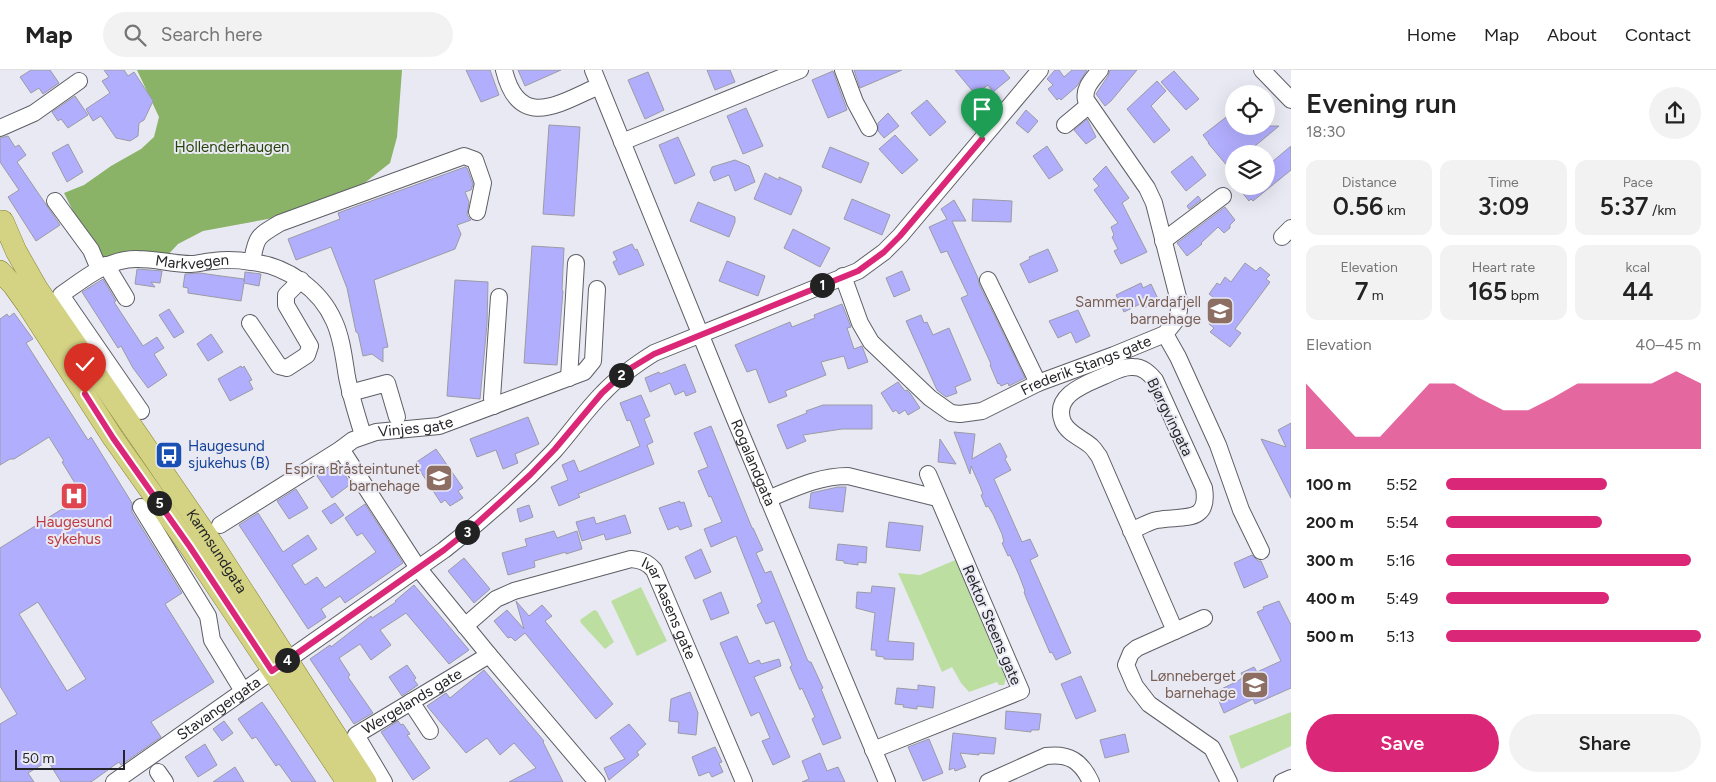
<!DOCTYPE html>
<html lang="en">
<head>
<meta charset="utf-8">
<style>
  :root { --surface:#fff; --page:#f2f2f2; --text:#222; --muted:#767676; --line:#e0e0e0; --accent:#db2777 }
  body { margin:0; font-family:Figtree,sans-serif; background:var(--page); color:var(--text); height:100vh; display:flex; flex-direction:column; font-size:19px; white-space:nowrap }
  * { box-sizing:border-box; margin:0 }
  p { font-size:16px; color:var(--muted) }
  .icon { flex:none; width:28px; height:28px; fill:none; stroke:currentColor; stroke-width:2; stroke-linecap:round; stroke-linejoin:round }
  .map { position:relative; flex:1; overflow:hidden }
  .panel { display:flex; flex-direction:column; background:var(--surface); width:425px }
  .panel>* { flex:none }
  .buttons { position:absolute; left:1225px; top:15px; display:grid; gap:10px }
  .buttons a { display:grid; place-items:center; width:50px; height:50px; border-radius:50%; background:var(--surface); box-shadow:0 5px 20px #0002; font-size:25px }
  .scale { position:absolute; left:15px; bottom:12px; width:110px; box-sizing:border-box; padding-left:5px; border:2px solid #252529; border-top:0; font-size:14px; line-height:18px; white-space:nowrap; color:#252529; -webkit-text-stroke:4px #e9e9f3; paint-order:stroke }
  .pin { position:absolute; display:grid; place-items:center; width:42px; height:42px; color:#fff; margin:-51px -21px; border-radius:50% 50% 50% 0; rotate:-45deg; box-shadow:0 0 5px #0007 }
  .pin .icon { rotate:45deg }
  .km { position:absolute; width:25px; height:25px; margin:-12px; border-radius:50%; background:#222; color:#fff; font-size:14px; line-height:25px; text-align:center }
  .round { display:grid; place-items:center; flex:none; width:52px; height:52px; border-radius:26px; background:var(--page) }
  .head { display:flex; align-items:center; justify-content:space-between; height:85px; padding:0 15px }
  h1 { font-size:28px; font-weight:600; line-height:38px }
  .stats { display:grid; grid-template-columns:repeat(3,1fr); gap:8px; height:85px; padding:5px 15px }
  .stats div { display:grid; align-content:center; border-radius:12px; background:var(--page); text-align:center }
  .stats b { font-size:25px; font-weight:600 }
  .stats small { font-size:14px; font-weight:400 }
  .stats p { font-size:14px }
  .chart { height:140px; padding:10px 15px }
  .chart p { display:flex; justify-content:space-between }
  .chart svg { width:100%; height:90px; margin-top:5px; fill:var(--accent); opacity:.7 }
  .button { display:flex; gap:10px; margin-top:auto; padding:10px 15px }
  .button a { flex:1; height:58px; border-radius:30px; background:var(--accent); color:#fff; font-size:20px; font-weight:600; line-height:58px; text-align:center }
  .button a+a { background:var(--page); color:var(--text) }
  ul { padding:0 15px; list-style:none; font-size:16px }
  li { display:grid; grid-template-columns:80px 60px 1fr; align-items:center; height:38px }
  li i { height:12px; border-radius:6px; background:var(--accent) }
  header { display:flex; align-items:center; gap:30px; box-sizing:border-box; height:70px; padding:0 25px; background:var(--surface); border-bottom:1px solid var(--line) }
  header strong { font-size:24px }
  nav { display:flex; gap:28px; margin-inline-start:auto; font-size:18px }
  .search { width:350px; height:45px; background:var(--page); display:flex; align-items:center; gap:12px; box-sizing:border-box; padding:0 18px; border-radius:28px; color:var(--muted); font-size:19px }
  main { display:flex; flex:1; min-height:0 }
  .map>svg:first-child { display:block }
  .green { fill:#bcdfa1 }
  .forest { fill:#8ab367 }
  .building { fill:#b2aefe; stroke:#9b9ba5; fill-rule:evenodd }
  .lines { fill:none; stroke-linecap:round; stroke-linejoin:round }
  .minor-casing { stroke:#5e5e67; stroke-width:18 }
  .major-casing { stroke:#85832f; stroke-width:22 }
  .minor { stroke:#fff; stroke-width:16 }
  .major { stroke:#d4d384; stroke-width:21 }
  .route-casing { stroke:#fff; stroke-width:10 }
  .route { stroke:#db2777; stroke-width:6 }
  .labels { text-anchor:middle; stroke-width:4; stroke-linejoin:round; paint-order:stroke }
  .park-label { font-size:15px; fill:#28420a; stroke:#e9e9f3 }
  .street-label { font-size:15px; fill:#252529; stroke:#e9e9f3 }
  .education-label { font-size:15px; fill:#785e54; stroke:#e9e9f3; text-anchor:end }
  .transit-label { font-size:15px; fill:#164399; stroke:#e9e9f3; text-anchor:start }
  .health-label { font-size:15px; fill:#be3a42; stroke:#e9e9f3 }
</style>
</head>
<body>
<header>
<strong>Map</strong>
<div class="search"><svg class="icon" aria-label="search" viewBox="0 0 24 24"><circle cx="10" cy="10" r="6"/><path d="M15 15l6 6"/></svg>Search here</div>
<nav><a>Home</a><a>Map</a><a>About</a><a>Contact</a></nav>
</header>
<main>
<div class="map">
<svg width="1291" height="712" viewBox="0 0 1291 712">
  <rect width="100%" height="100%" fill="#e9e9f3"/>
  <g class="green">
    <path d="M960 488 1008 600 1004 615H999L997 612 969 622 961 613 952 597 942 602 898 503 920 505Z"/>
    <path d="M641 517 667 571 637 586 611 531Z"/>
    <path d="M594 540 597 541 614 572 605 579 581 553 580 550Z"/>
    <path d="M1291 642V676L1241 699 1229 666Z"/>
  </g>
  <path class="forest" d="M137 0H402L397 67 390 93 362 115 273 148 203 161 178 174 163 190 97 189 64 123 84 115 111 96 141 79 154 67 159 47Z"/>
  <g class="building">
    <path d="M31 0H50L59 13 43 24 39 18 31 23 20 7Z"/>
    <path d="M104 0H124L128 6 134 2 153 31 144 50 139 53 138 66 130 71 116 68 101 46 93 51 86 39 110 23 102 11 109 7Z"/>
    <path d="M466 0H490L499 25 481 32Z"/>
    <path d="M518 0H561L525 16Z"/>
    <path d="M707 0H730L735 12 715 20Z"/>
    <path d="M854 0H902L860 18Z"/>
    <path d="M955 0H1003L1010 8 993 22 988 15 975 24Z"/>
    <path d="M1055 0H1059L1064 7 1072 0H1087L1077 16 1061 30 1059 28 1057 30 1048 19 1053 15 1047 9Z"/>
    <path d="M1110 0H1137L1111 31 1105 36 1096 24 1108 6Z"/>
    <path d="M833 1 847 40 828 48 812 10Z"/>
    <path d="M1174 1 1199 29 1186 40 1161 12Z"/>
    <path d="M648 2 664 40 645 49 628 10Z"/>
    <path d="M1157 11 1166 21 1151 36 1170 60 1154 73 1127 39Z"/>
    <path d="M75 26 88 45 68 58 61 49 58 51 52 42Z"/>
    <path d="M927 30 946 52 930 66 911 43Z"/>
    <path d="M746 38 763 76 743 84 727 46Z"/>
    <path d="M1026 40 1038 51 1028 63 1016 53Z"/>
    <path d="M1234 41V56H1279L1255 76 1262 84H1234V104L1208 73H1209L1203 65Z"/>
    <path d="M888 43 899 56 884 68 878 61V53Z"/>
    <path d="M1087 49 1096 67 1086 74 1074 60Z"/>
    <path d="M549 55 580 57 574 146 543 144Z"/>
    <path d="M895 65 918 90 902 104 879 79Z"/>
    <path d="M8 66 15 77 19 75 26 85 17 92 60 155 36 171 8 127 19 120 0 92V68Z"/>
    <path d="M678 67 695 105 675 114 659 75Z"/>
    <path d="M68 74 83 102 67 112 52 83Z"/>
    <path d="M1047 76 1063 100 1049 109 1033 86Z"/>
    <path d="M1291 76V100L1253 131 1251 129 1249 131 1241 121 1243 119 1241 116H1266V97Z"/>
    <path d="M830 77 869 93 861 113 822 97Z"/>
    <path d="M1192 86 1206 105 1186 121 1171 102Z"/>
    <path d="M735 90 749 96 755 112 735 121 729 105 714 111 710 102 712 97Z"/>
    <path d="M1106 96 1129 128 1122 133 1147 182 1121 194 1114 181 1118 179 1112 167 1114 165 1111 157 1118 153 1094 120 1099 116 1093 109Z"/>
    <path d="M465 97 467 98 473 114 471 120 465 122 469 132 467 145 471 150 457 155 461 164 455 179 374 210 388 277 383 278V292L372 284 363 286 358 263 356 262 347 218 331 177 296 190 288 169 340 149 338 143 349 139Z"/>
    <path d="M765 103 779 110V107L801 117V119L802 120 791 145 754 129Z"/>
    <path d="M1198 126 1201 130 1189 139 1187 136Z"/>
    <path d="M852 129 890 145 882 165 844 149Z"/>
    <path d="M973 129 1012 131 1011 152 972 151Z"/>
    <path d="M954 130 966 151H952L978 208 979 214 1025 308 1009 316 1008 313 1001 316 999 313 998 314 990 295 991 294 961 228 968 225 947 181 941 183 929 157 947 149 941 139Z"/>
    <path d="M698 132 735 147V152L729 167 690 151Z"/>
    <path d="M1225 137 1235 150 1230 155V158L1224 163 1218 157 1201 173 1202 174 1187 186 1177 173Z"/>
    <path d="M793 159 830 178 820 197 784 178Z"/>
    <path d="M632 174 635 180 637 179 644 195 619 205 613 192 617 190 613 182Z"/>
    <path d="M532 176 564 178 562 220 563 221 557 295 524 293Z"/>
    <path d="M1048 179 1058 201 1029 213 1020 194 1030 189 1029 187Z"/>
    <path d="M727 191 765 206 758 226 719 211Z"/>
    <path d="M1245 193 1256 201 1260 197 1270 205 1266 209 1270 212 1235 259 1241 263 1230 277 1210 262 1214 258 1209 254 1222 234 1209 224 1217 213 1220 215 1225 207 1231 212Z"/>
    <path d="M137 199 162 201 160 213 151 212 155 217 135 214Z"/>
    <path d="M902 201 910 220 894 227 886 208Z"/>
    <path d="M245 202 261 204 259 216 244 213 241 231 188 223V218L183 217 185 204 200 203 221 206 244 209V212Z"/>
    <path d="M103 209 116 231 114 232 143 276 157 267 164 278 154 284 167 305 148 318 133 298 121 276 118 278 82 222Z"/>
    <path d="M455 210 488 212 487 254 480 329 447 326Z"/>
    <path d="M1141 213 1143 218 1151 214 1159 231 1144 238 1142 233 1124 242 1116 225Z"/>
    <path d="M842 234 851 257 847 258 854 279 862 276 868 292 848 299 844 286 821 292 826 305 785 321 787 326 769 333 756 299 747 302 735 275 790 252 792 257 815 248 814 245Z"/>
    <path d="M169 239 184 262 174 268 159 245Z"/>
    <path d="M1078 240 1090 266 1076 273 1071 262 1058 268 1049 251Z"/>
    <path d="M14 243 33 269 26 273 88 370 91 367 132 433V442L182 523 165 534 214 612 151 652 161 667 121 695 119 692 91 712H61L48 691 28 703 34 712H0V654L17 644 0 616V478L62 439 63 440 84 428 62 392 64 391 49 367 14 389H10L0 395V249L7 244 9 247ZM38 532 86 609 67 621 19 544Z"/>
    <path d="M921 245 924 253 927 252 933 265 949 258 971 310 955 317 957 323 946 327 937 320 906 251Z"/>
    <path d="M211 264 223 282 208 291 197 274Z"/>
    <path d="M685 294 696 322 686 326 684 321 675 325 670 313 650 322 645 308 659 302 660 304Z"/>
    <path d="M241 296 242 298 244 296 252 310 249 311 253 319 230 331 218 309Z"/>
    <path d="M898 312 905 321 907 320 910 323 920 338 908 345 905 340 899 344 896 340 893 342 881 323Z"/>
    <path d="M641 325 650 346 644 349 653 372 647 375 654 394 578 424 580 427 559 436 551 417 568 410 562 395 574 390 579 402 640 376 630 350 627 351 620 333Z"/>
    <path d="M823 335H872V359H842L803 365 806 371 787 379 777 355 807 343 806 341Z"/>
    <path d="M528 347 539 374 515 384 518 393 503 399 496 380 477 387 470 369Z"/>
    <path d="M1291 353V428L1261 369 1286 377 1278 360Z"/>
    <path d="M711 356 752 458H753L763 480 756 483 765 503 771 501 807 589 809 592H811L823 618 821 619 841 668 823 675 812 649 815 647 802 618 800 620 790 597 792 595 774 551 766 554 757 535 762 532 736 466 711 477 704 459 722 452 711 426 709 427 698 401 708 397 694 363Z"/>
    <path d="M954 362 975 364 972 389 1000 373 1007 387 1005 389 1011 400 994 409 1022 472 1030 469 1038 486 1030 490 1071 583 1056 590 1052 582 1050 583 1027 530 1024 522 1025 521 1019 505 1010 485 1008 486 1002 473 1004 472 1002 464 993 444 988 436 986 437 981 425 983 424 980 416 971 396 970 404Z"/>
    <path d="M940 369 956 394 938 392Z"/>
    <path d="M436 379 463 418 458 421 463 428 450 436 445 430 441 433 415 393Z"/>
    <path d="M337 393 351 414 332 428 317 406Z"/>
    <path d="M838 417H846L843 442 809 438 811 423Z"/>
    <path d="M296 419 308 438 289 449 277 431Z"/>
    <path d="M680 431V433L684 432 692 456 680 460 678 456 668 460 659 438Z"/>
    <path d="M335 433 344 445 331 454 322 441Z"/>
    <path d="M365 434 403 493 345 533 340 526 321 539 326 547 308 559 239 455 258 443 283 482 308 465 317 479 292 495 305 515 317 507 325 518 376 482 362 463 357 466 345 448Z"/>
    <path d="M529 435 533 447 520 452 517 439Z"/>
    <path d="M625 445 631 463 606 470 604 464 582 471 576 452 594 447 596 454Z"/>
    <path d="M889 452 923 456 920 481 886 477Z"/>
    <path d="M554 461 557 468 577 461 582 479 566 484V482L534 491 535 497 508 505 502 483 527 476 525 469Z"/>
    <path d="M838 474 867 477 866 493 858 492V495L844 493V491L836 490Z"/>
    <path d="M701 479 711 502 695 509 685 487Z"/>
    <path d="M1252 485 1258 491H1261L1268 507 1244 518 1234 493Z"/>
    <path d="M464 488 490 519 474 533 448 501Z"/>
    <path d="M414 515 469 580 449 594 406 543 380 560 391 575 371 590 360 574 339 588 350 605 348 607 373 643 354 654 310 589 330 575 331 577 371 546 372 548 396 532 395 531Z"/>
    <path d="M872 516 895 518 888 571 914 573 913 590 884 589V587L876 586V580H871L875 543 856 538 857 522 871 523Z"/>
    <path d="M721 522 729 543 711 550 703 530Z"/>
    <path d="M516 531 529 546 542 535 552 546 545 551 613 634 596 649 525 563 515 571 511 567 508 568 494 551 507 540 524 559Z"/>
    <path d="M1279 531 1291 555V618L1255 634 1253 629 1224 643 1215 622 1238 611 1243 607 1241 603 1254 597 1257 602 1281 591 1257 542 1264 539 1263 537Z"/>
    <path d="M737 566 749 594 759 590 761 594 779 589 781 596 754 607 790 687 773 695 762 671 770 668 759 642 751 646 720 573Z"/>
    <path d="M407 595 416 608 414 610 418 615 402 626 389 607Z"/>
    <path d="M484 600 544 671 543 672 563 712H509L536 698 514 673 500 685 487 668 466 683 427 636 446 623 450 628Z"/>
    <path d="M1081 606 1096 641 1076 649 1061 614Z"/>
    <path d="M918 615 935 617 933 638 917 636V639L903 637 904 635 895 634 897 618 918 620Z"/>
    <path d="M690 622 698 643 696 665 678 663 679 652 669 651 671 629Z"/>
    <path d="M262 632 276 652 316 712H292L279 694 276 696 256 667 252 669 238 649Z"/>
    <path d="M1006 641 1041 644 1039 660H1031V662L1005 659Z"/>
    <path d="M224 651 233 663 222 671 213 659Z"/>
    <path d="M398 651 401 655 403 654 410 664 407 665 430 698 413 710 381 662Z"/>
    <path d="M629 654 646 674 637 682 639 685 609 710 604 698 625 689 610 668Z"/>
    <path d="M953 663 996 668 994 684 979 683V685L960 683 966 697 955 701 954 698 949 700Z"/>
    <path d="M1125 664 1129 682 1105 688 1100 670Z"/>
    <path d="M929 669 943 703 923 711 908 677Z"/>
    <path d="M205 674 217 695 198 707 185 687Z"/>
    <path d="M715 677 722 692 719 693 723 702 712 707 709 702 699 706 692 687Z"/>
    <path d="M820 683 827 701 838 697 845 712H802L809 709 802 691Z"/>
    <path d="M235 697 244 712H213Z"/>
  </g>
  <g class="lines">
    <g class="minor-casing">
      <g id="minor">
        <path d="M504 0C519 62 560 33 599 16"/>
        <path id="s1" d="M593 0 734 347 887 712"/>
        <path d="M843 0 855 32 869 58"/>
        <path d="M1262 0 1291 30"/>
        <path d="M1065 55 1089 35"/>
        <path d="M0 58 34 43 79 11"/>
        <path d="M622 72 800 0"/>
        <path d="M55 131 91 180 99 199"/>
        <path d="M1282 167 1291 158"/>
        <path d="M1163 171 1223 126"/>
        <path d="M252 192C256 166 258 166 280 153L464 86 475 90 483 113 477 142"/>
        <path d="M106 195 126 228"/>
        <path id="s2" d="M843 206 860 253 871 272 930 328 951 343 960 344 982 341 1038 313 1114 285 1165 264 1177 249 1179 240V231L1154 133 1147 118 1086 30C1083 18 1093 9 1100 0"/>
        <path d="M988 210 1038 313"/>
        <path d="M250 253 279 296 287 298 307 285 310 276 286 235V225L301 210"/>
        <path d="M1165 264 1178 287 1218 375 1241 440 1261 481"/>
        <path d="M569 308 576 193"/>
        <path d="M350 323 387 313 397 347"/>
        <path d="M494 336 492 328 499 227"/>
        <path id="s3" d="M141 341 61 225C84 209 108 188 138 189 156 189 173 194 191 194 199 194 206 191 214 191 226 189 240 190 252 192 287 196 320 219 334 251 342 268 344 289 347 307 351 327 357 346 363 365"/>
        <path d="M341 379 418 498 489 585 597 712"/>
        <path d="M768 429C795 418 819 406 848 406L937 428"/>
        <path d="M141 437 208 546 212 570 243 621"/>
        <path id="s4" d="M220 455 341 379 353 370 376 362 439 356 584 302 593 291 597 219"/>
        <path d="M1131 461C1140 457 1148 452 1157 450 1181 445 1210 455 1204 418L1155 310C1149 303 1143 297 1133 297 1123 296 1113 302 1104 306 1086 314 1052 325 1063 352 1068 364 1084 369 1092 377 1095 380 1097 384 1099 386L1175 561"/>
        <path d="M1204 548 1137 578 1131 583 1126 595 1135 616 1149 634 1212 678 1229 712"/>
        <path id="s5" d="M465 556 496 529 514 521 631 489C641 490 647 492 654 500L744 712"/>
        <path d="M411 632 430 661"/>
        <path d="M873 680 1021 621 928 404"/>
        <path d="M158 702 165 712"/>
        <path id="s6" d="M114 712 444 480C483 450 520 417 554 381 571 362 585 341 603 323 618 307 635 295 654 283L858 201 884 182 900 166 1040 0"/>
        <path id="s7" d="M384 712 356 665 489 585"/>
        <path d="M988 712 1046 686C1069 683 1081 691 1091 712"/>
        <path d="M1282 712 1291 708"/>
      </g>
    </g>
    <g class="major-casing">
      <g id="major">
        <path id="s8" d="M3 151 16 181 37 218 214 476 366 712"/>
        <path d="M0 201 13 215 28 236 113 368 190 477 347 712"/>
      </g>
    </g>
    <use href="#minor" class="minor"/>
    <use href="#major" class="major"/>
  </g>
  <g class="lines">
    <g class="route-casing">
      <path id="route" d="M85 324 113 368 190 477 272 601 444 480 474 456 530 405 555 379 602 323 626 301 654 284 858 201 884 182 900 166 982 69"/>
    </g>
    <use href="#route" class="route"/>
  </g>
  <defs>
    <g id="school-square" transform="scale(1.4375)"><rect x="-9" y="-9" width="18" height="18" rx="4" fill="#8d6e63" stroke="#e9e9f3"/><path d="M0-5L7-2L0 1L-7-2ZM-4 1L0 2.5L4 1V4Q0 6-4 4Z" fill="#fff"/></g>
    <g id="bus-square" transform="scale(1.4375)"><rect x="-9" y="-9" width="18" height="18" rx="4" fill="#1a4fb4" stroke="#e9e9f3"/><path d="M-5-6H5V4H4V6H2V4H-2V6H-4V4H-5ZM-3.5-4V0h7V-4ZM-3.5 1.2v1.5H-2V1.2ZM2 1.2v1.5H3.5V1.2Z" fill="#fff"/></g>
    <g id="hospital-square" transform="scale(1.4375)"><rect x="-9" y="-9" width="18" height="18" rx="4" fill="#e0444e" stroke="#e9e9f3"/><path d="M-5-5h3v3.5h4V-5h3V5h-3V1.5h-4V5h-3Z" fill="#fff"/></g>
  </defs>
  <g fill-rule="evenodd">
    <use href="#school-square" x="1220" y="241"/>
    <use href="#bus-square" x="169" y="385"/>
    <use href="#school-square" x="439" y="408"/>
    <use href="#hospital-square" x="74" y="426"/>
    <use href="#school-square" x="1255" y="615"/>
  </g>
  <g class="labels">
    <g class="park-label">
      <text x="232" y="82">Hollenderhaugen</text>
    </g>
    <g class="street-label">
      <text dy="5" stroke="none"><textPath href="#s3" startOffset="282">Markvegen</textPath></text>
      <text dy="5" stroke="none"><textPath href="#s2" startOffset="324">Frederik Stangs gate</textPath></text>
      <text transform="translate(1170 347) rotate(64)" y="5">Bjørgvingata</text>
      <text dy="5" stroke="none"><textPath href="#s4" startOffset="222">Vinjes gate</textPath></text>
      <text dy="5" stroke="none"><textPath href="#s1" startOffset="424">Rogalandgata</textPath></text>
      <text dy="5" stroke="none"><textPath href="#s8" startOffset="394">Karmsundgata</textPath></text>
      <text dy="5" stroke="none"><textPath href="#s5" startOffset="249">Ivar Aasens gate</textPath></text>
      <text transform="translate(992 555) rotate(67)" y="5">Rektor Steens gate</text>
      <text dy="5" stroke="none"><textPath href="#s7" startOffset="120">Wergelands gate</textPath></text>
      <text dy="5" stroke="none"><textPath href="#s6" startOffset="128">Stavangergata</textPath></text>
    </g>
    <g class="education-label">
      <text x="1201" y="237">Sammen Vardafjell<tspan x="1201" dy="17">barnehage</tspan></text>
      <text x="420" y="404">Espira Bråsteintunet<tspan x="420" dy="17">barnehage</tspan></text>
      <text x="1236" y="611">Lønneberget<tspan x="1236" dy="17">barnehage</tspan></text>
    </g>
    <g class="transit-label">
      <text x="188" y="381">Haugesund<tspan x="188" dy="17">sjukehus (B)</tspan></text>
    </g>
    <g class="health-label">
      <text x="74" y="457">Haugesund<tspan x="74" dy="17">sykehus</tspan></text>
    </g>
  </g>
</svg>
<div class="buttons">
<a><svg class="icon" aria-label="locate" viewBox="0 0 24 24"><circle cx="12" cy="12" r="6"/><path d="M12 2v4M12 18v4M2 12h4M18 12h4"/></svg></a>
<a><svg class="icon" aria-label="layers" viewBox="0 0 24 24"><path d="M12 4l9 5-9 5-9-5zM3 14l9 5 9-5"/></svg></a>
</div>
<div class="scale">50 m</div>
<div class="pin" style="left:982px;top:69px;background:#1e9e55"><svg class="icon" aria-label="arrive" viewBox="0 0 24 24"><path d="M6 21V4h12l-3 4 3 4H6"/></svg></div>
<div class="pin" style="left:85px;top:324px;background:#d93025"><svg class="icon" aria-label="check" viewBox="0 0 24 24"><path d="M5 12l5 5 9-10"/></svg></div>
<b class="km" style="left:822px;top:215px">1</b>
<b class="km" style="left:621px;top:305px">2</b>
<b class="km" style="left:467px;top:462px">3</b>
<b class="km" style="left:287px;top:590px">4</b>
<b class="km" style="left:159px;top:433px">5</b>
</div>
<section class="panel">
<div class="head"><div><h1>Evening run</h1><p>18:30</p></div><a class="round"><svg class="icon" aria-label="share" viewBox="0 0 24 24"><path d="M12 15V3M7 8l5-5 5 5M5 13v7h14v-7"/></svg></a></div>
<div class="stats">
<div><p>Distance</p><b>0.56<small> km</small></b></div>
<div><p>Time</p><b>3:09</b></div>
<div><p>Pace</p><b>5:37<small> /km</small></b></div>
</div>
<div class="stats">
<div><p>Elevation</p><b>7<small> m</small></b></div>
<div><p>Heart rate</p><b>165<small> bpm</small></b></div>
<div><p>kcal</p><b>44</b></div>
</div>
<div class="chart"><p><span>Elevation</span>40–45 m</p>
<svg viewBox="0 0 160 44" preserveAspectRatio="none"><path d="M0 44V12L10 25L20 38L30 38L40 25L50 12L60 12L70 19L80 25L90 25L100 19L110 12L120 12L130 12L140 12L150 6L160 12V44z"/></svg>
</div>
<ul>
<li><b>100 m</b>5:52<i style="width:63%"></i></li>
<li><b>200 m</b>5:54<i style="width:61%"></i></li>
<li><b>300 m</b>5:16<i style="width:96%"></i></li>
<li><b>400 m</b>5:49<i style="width:64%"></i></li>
<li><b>500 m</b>5:13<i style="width:100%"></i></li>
</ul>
<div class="button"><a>Save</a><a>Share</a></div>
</section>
</main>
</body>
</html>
